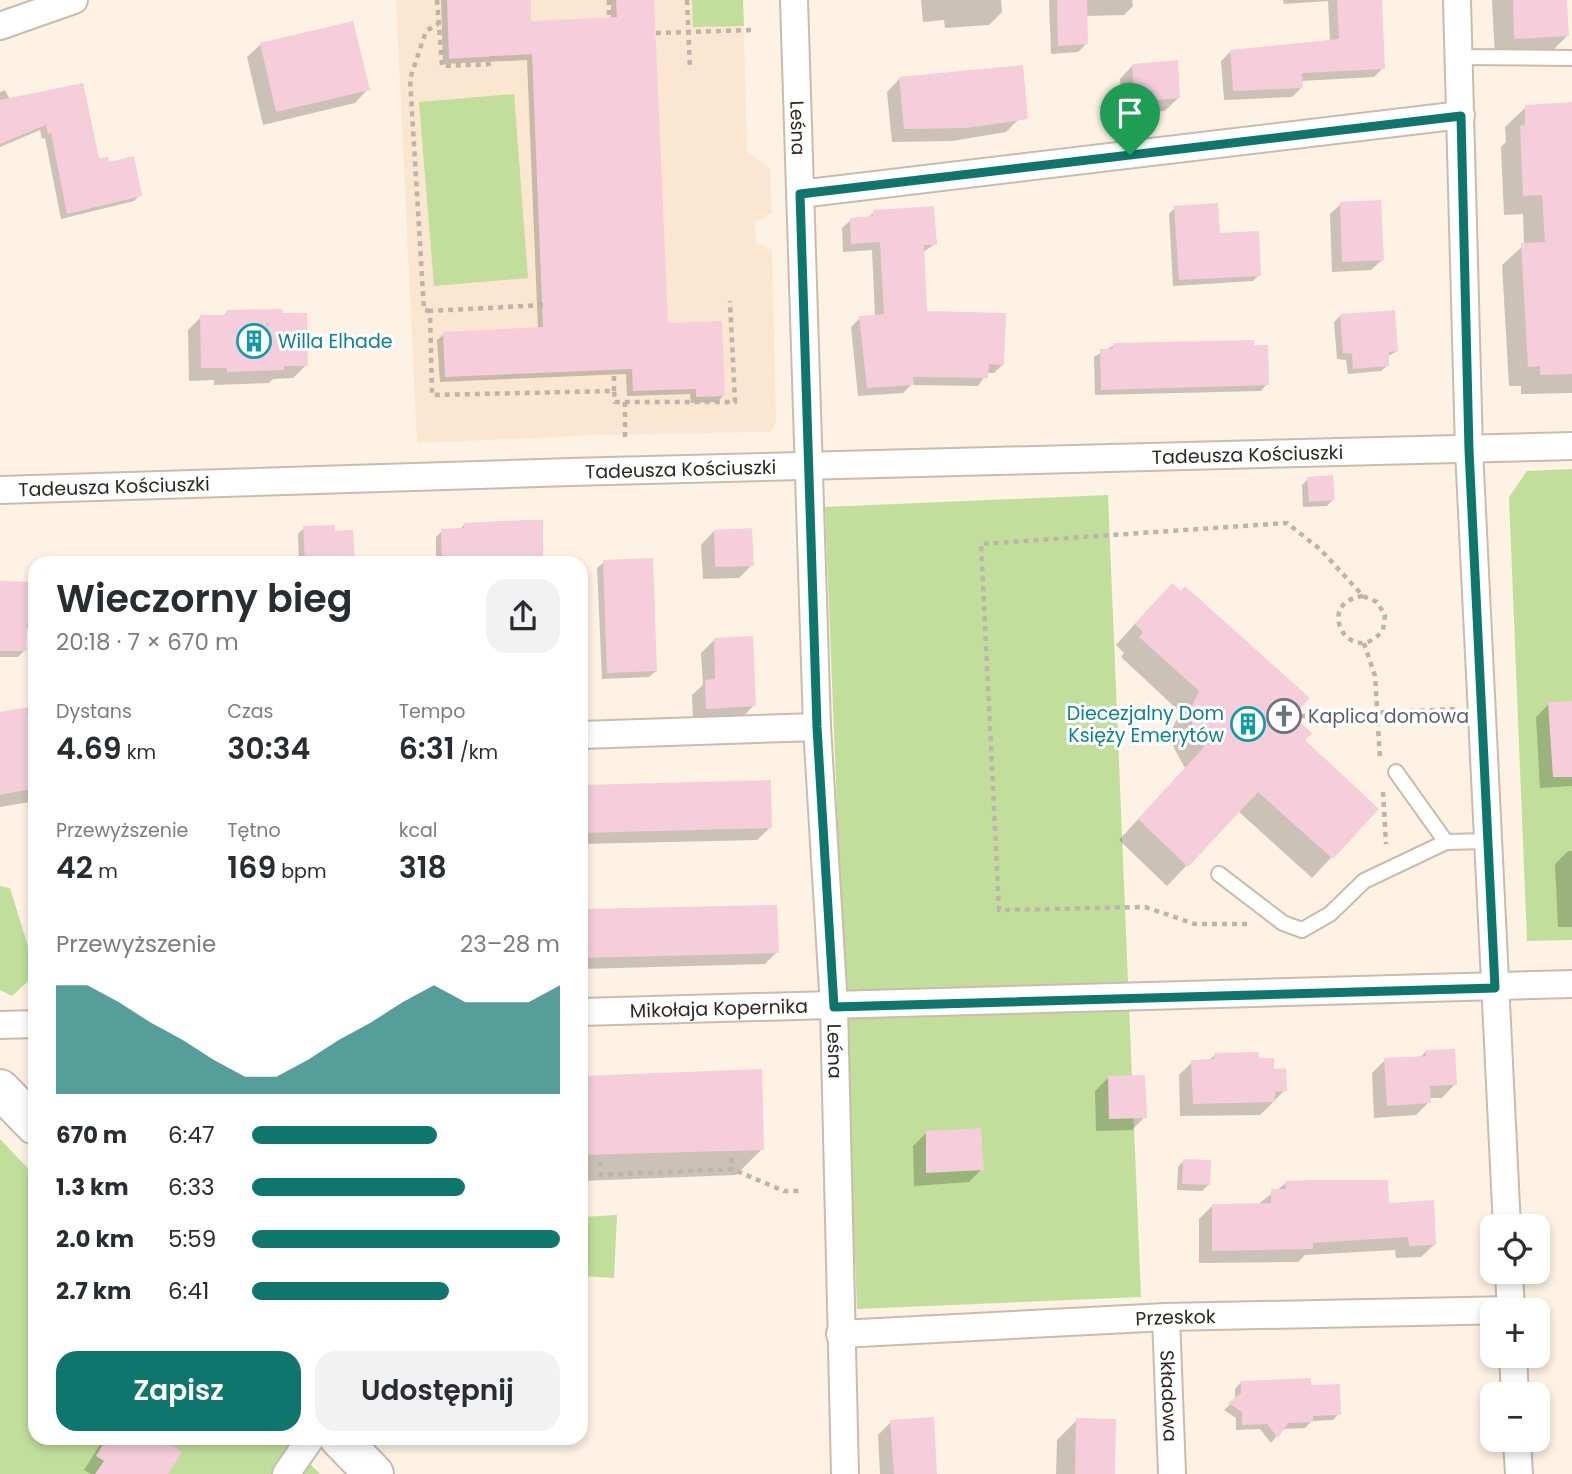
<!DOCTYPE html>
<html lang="pl">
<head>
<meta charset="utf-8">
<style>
  :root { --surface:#fff; --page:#f2f2f3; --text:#2b2b33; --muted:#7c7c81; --accent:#0f766e }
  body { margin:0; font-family:Poppins,sans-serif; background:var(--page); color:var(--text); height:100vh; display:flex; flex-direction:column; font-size:26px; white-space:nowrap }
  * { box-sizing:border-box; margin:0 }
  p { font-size:23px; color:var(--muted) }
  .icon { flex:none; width:38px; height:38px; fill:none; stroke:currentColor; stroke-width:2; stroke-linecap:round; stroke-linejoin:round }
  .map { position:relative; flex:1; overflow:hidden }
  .sheet { position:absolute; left:28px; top:556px; width:560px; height:889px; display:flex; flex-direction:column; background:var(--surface); border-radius:21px; box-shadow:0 4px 10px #0003 }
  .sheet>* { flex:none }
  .controls { position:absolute; left:1480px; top:1214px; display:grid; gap:14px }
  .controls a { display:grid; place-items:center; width:70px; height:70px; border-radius:14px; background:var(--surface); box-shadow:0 4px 10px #0003; font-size:35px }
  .pin { position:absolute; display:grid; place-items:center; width:60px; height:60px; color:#fff; margin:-72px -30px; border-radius:50% 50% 50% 0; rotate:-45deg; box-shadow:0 0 7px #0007 }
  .pin .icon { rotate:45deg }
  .round { display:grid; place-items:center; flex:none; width:74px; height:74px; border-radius:21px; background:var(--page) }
  .head { display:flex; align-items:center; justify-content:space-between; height:119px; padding:0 28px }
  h1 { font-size:38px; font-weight:600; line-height:52px }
  .metrics { display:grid; grid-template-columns:repeat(3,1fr); gap:10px; height:119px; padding:7px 28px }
  .metrics div { display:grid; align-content:center }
  .metrics b { font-size:30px; font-weight:600 }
  .metrics small { font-size:19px; font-weight:400 }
  .metrics p { font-size:19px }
  .chart { height:196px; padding:14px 28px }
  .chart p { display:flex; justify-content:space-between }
  .chart svg { width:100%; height:126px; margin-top:7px; fill:var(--accent); opacity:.7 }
  .action { display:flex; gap:14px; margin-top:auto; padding:14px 28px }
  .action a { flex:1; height:80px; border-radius:21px; background:var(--accent); color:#fff; font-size:28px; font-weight:600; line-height:80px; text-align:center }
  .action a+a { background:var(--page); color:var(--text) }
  ul { padding:0 28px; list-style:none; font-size:23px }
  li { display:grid; grid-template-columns:112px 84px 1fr; align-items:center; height:52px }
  li i { height:18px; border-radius:9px; background:var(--accent) }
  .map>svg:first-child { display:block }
  .built { fill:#fbe6d1 }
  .green { fill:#c1df9a }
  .shadow { fill:#0003 }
  .building { fill:#f5cddb }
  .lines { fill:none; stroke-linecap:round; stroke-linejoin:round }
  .lane-casing { stroke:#cabbad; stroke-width:18 }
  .street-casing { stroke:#cabbad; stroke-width:30 }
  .secondary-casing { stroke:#cabbad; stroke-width:42 }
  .path { stroke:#beb4aa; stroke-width:4.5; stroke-dasharray:5 5; stroke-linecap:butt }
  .lane { stroke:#fff; stroke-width:14 }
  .street { stroke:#fff; stroke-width:26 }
  .secondary { stroke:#fff; stroke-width:38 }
  .route-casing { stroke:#fff; stroke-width:14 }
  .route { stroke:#0f766e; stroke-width:9 }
  .labels { text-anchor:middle; stroke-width:6; stroke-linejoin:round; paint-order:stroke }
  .street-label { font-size:19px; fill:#2e2823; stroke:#fff }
  .culture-label { font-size:19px; fill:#0d838f; stroke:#fff; text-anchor:start }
  .worship-label { font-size:19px; fill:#5b616d; stroke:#fff; text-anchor:start }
</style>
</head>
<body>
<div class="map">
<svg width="1572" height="1474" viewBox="0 0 1572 1474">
  <rect width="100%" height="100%" fill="#fef2e5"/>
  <path class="built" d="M396 0H743L747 151 770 168 772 213 755 222 756 242 772 250 776 422 771 432 599 435 417 443Z"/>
  <g class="green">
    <path d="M692 0H743L744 26 693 27Z"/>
    <path d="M514 94 528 278 434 286 419 102Z"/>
    <path d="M1572 469V940L1527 941 1509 497 1527 471Z"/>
    <path d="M1108 495 1141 1297 857 1309 825 507Z"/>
    <path d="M0 886 10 888 35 969V975L12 996 0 990Z"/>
    <path d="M0 1139 35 1176V1438L285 1439 320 1474H0Z"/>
    <path d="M617 1215 614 1278 581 1276V1217Z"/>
  </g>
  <g class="shadow">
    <path d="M441 0H529L530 23 611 19V0H653L666 324 723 396 717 402 691 403 690 394 627 396 626 374 440 382 437 340 444 334 538 330 527 60 443 64Z"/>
    <path d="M921 0H1001L1002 12 989 25 945 28 944 20 923 22Z"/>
    <path d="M1049 0H1132L1133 6 1124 15 1086 16 1087 43 1078 52 1051 54Z"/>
    <path d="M1283 0H1380L1383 68 1374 77 1301 81V88L1292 97 1224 100 1221 61 1230 52 1330 41 1328 1 1284 4Z"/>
    <path d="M1492 0H1566L1567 36 1547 56 1495 58Z"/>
    <path d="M261 44 368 89 355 103 263 125 247 57Z"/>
    <path d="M1133 65 1179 97 1165 111 1123 114 1120 79Z"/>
    <path d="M900 78 1019 119 1006 132 952 141 892 142 887 92Z"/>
    <path d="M5 90 10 100 98 160 108 164 140 195 134 201 61 219 45 138 42 139 40 130 0 147V92Z"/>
    <path d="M1572 104V393L1521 394V386H1509L1502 265 1524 245 1523 214 1504 215 1501 147 1506 142 1505 127 1526 107Z"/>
    <path d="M1341 204 1382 260 1371 270 1332 272 1330 214Z"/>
    <path d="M1175 208 1219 235 1259 275 1253 281 1173 286 1169 214Z"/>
    <path d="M874 212 935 244 922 253 926 312 1003 364 994 373H987L978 386 911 385 903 393 858 396 851 327 860 318 875 317 872 250 843 252 842 228 851 220 867 219Z"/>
    <path d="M227 312 306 365 293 378 273 379 269 383 214 385V380L189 381 188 330 201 317H222Z"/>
    <path d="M1340 316 1397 351 1387 357 1388 365 1381 371 1348 374 1346 360 1337 359 1334 322Z"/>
    <path d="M1114 345 1267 384 1261 391 1095 395 1094 357Z"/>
    <path d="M1308 479 1333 499 1327 506 1303 507 1302 485Z"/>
    <path d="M465 524 542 564H436V537L442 531 459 530Z"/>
    <path d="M304 528 333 532 353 564H299L298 534Z"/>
    <path d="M714 531 752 565 739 578 703 579 701 545Z"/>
    <path d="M604 562 656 671 649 677 602 679 597 568Z"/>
    <path d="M0 583 35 584V621L25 630 24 651 18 657H0Z"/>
    <path d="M1152 605 1291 716 1302 740 1377 809 1312 878 1238 811 1167 886 1119 840 1185 768 1174 748 1170 734 1180 712 1121 657 1124 653 1116 645Z"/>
    <path d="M715 639 754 705 741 719 693 721 692 695 703 685 701 653Z"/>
    <path d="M1572 703V786L1540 788 1536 717 1549 704Z"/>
    <path d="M35 706V801L0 807V713Z"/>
    <path d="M581 786 771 827 757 840 581 844Z"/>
    <path d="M1568 851H1572V927H1558L1555 864Z"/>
    <path d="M581 911 777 952 765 964 581 969Z"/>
    <path d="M1426 1051 1455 1084 1442 1098H1429V1102L1416 1115 1374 1118 1372 1073 1385 1060 1420 1058Z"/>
    <path d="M1215 1055 1257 1060 1272 1070 1285 1090 1260 1115 1180 1116 1179 1075 1192 1062 1208 1061Z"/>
    <path d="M581 1077 762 1149 736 1175 581 1181Z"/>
    <path d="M1108 1078 1145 1117 1132 1130 1096 1131 1095 1091Z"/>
    <path d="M927 1132 982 1169 969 1182 914 1186 913 1146Z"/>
    <path d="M1184 1160 1208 1185 1202 1191 1177 1190 1178 1167Z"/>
    <path d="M1286 1183 1388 1204 1435 1244 1421 1257 1396 1258 1395 1250 1305 1255 1298 1262 1199 1263V1219L1212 1206 1257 1205Z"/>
    <path d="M1241 1382 1310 1387 1339 1414 1333 1420 1312 1421 1305 1428 1282 1429 1271 1443 1260 1429 1236 1430V1418L1224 1410 1235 1400V1389Z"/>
    <path d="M1077 1420 1113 1474H1056L1057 1440Z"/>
    <path d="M891 1422 936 1474H880L878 1435Z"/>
    <path d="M104 1438H159L166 1474H91L84 1470Z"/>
  </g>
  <g class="building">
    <path d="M447 0H531V21L617 17 616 0H654L668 323 722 321 725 396 696 397V389L633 391 632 369 445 377 443 332 543 327 532 54 449 59Z"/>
    <path d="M1057 0H1087L1088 44 1058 46Z"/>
    <path d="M1337 0H1382L1385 69 1302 73 1303 88 1233 91 1230 50 1339 39Z"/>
    <path d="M1513 0H1567L1569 36 1514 39Z"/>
    <path d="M353 21 370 90 276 112 260 43Z"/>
    <path d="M1178 60 1180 98 1135 102 1132 64Z"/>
    <path d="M1023 65 1028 119 966 128 904 129 899 77Z"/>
    <path d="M83 83 99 158 108 157 109 162 134 156 142 196 67 214 51 133 48 134 46 125 0 144V100Z"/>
    <path d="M1572 102V374L1540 375V366L1528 367 1521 243 1545 242 1542 195 1523 196 1520 126 1525 125V105Z"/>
    <path d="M1381 200 1384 260 1342 262 1340 202Z"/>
    <path d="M1218 203 1220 233 1259 231 1261 276 1179 280 1174 206Z"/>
    <path d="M934 206 937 245H924L927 311 1006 313 1004 365 989 364 988 378 913 377 914 385 867 388 859 316 884 314 880 242 851 244 850 218 873 216V210Z"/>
    <path d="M282 309 283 313H307L308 366H284V370L227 372V368H201L200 315H226V310Z"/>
    <path d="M1395 310 1398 351 1389 352V366L1353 369 1352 354 1343 353 1340 314Z"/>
    <path d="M1254 340V345H1268L1269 385 1101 390 1100 349H1113V343Z"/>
    <path d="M1333 475 1335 500 1309 502 1307 477Z"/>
    <path d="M527 520H543V564H442L441 529 464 528V523Z"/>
    <path d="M335 525V531L353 530 355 564H305L303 526Z"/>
    <path d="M752 528 754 566 715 567 714 530Z"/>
    <path d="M653 558 657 671 607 673 603 560Z"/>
    <path d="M0 581 35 582V625L27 624 26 651H0Z"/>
    <path d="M1172 583 1181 591 1185 586 1310 698 1293 716 1312 733 1305 740 1379 809 1333 859 1258 792 1188 867 1138 819 1204 747 1193 727 1189 712 1199 691 1139 637 1143 632 1135 624Z"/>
    <path d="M753 636 756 706 706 709 705 680 715 679 714 638Z"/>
    <path d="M1572 701V777H1553L1548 702Z"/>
    <path d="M22 708H35V788L0 795V712Z"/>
    <path d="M771 780 772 828 581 833V785Z"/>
    <path d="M777 905 779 953 581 958V909Z"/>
    <path d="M1455 1049 1457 1085 1430 1086 1431 1103 1387 1106 1384 1058 1426 1056V1050Z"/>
    <path d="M1258 1052 1259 1058H1274V1069L1286 1068 1287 1091 1275 1092V1102L1193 1104 1191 1060 1214 1059V1053Z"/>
    <path d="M762 1069 764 1150 581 1155V1076Z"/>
    <path d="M1145 1075 1147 1118 1109 1119 1108 1076Z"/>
    <path d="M981 1128 984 1170 926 1173V1131Z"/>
    <path d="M1183 1159 1211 1160 1210 1185 1182 1184Z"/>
    <path d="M1312 1180H1388L1389 1203 1434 1200 1436 1245 1409 1246 1408 1237 1313 1243V1249L1212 1251V1204L1271 1203V1189H1286L1285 1181Z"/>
    <path d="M1311 1378V1385L1340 1384 1341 1415 1313 1416V1422L1288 1423 1278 1438 1267 1424 1242 1425V1412L1228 1403 1241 1393V1381Z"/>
    <path d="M934 1417 937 1474H894L890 1420Z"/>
    <path d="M1076 1418 1116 1419 1115 1474H1075Z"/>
    <path d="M107 1438H162L182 1452 168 1474H95L104 1461 96 1456Z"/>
  </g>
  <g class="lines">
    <g class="lane-casing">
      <g id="lane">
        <path d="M1459 57 1572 58"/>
        <path d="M1446 842 1488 841"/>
        <path d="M1219 874 1283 923 1302 930 1330 914 1364 881 1446 842 1396 772"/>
      </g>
    </g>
    <g class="street-casing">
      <g id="street">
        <path id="s1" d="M794 0 817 727 834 1007 845 1474"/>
        <path d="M1457 0 1469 450 1507 1227"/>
        <path d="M0 26 74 0"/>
        <path d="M800 194 1461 115"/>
        <path id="s2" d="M0 490 570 472 1572 446"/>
        <path d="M581 735 817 727"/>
        <path id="s3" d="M581 1012 1572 984"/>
        <path d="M0 1025 35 1024"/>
        <path d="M1509 1272 1511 1311"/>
        <path id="s4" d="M1166 1317 1172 1474"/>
        <path id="s5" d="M840 1334 1166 1317 1511 1310"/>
        <path d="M1513 1356 1515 1395"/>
        <path d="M1517 1440 1519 1474"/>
        <path d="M286 1474 311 1438"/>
      </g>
    </g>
    <g class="secondary-casing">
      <g id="secondary">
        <path d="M0 1089 35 1125"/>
        <path d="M339 1438 374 1474"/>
      </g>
    </g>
    <g class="path">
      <path d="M437 0 442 66 492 64V56"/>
      <path d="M609 0V17"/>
      <path d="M687 0 690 70"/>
      <path d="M656 33 753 30"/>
      <path d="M543 305 430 311 432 395 614 391 615 402H735L730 301"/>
      <path d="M430 311 424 310 410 79 426 31 438 24"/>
      <path d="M614 391V370"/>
      <path d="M625 402V442"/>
      <path d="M1364 643 1375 676 1380 759"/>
      <path d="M1300 716 1456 709"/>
      <path d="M1383 792 1386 844"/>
      <path d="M1247 924H1195L1145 907 999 910 981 544 1287 523 1321 550 1363 596 1377 602 1385 615 1383 630C1351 671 1312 602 1363 596"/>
      <path d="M731 1158 732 1169"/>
      <path d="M600 1162 601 1175 732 1169 784 1191H802"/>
    </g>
    <use href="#lane" class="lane"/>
    <use href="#street" class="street"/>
    <use href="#secondary" class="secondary"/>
  </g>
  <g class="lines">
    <g class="route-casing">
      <path id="route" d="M1461 116 1469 450 1495 988 834 1007 817 727 800 194Z"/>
    </g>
    <use href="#route" class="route"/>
  </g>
  <defs>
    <g id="building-ring" transform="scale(1.75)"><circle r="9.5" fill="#fff" stroke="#0f9aa8" stroke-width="1.5"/><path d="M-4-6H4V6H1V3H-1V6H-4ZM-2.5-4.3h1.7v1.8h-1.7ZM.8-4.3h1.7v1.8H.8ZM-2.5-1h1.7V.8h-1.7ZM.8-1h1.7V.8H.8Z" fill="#0f9aa8"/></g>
    <g id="church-ring" transform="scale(1.75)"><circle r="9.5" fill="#fff" stroke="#6b7280" stroke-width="1.5"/><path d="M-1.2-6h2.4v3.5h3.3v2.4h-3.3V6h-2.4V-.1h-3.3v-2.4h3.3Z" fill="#6b7280"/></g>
  </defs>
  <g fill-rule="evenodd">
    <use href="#building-ring" x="254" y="341"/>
    <use href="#church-ring" x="1284" y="716"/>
    <use href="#building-ring" x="1248" y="724"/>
  </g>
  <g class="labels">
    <g class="street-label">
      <text dy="7" stroke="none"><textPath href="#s1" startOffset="128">Leśna</textPath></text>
      <text dy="7" stroke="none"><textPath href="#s2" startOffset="1248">Tadeusza Kościuszki</textPath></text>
      <text dy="7" stroke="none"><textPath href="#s2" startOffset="681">Tadeusza Kościuszki</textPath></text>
      <text dy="7" stroke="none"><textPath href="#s2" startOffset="114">Tadeusza Kościuszki</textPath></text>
      <text dy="7" stroke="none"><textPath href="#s3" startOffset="138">Mikołaja Kopernika</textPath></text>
      <text dy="7" stroke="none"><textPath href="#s1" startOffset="1052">Leśna</textPath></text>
      <text dy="7" stroke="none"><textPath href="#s5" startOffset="336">Przeskok</textPath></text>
      <text dy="7" stroke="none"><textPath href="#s4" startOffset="79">Składowa</textPath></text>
    </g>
    <g class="culture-label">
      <text x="278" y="348">Willa Elhade</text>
      <text x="1224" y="720" text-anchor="end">Diecezjalny Dom<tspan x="1224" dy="22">Księży Emerytów</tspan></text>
    </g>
    <g class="worship-label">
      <text x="1308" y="723">Kaplica domowa</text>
    </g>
  </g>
</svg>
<div class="controls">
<a><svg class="icon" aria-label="locate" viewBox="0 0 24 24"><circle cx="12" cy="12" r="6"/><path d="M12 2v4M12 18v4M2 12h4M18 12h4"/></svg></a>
<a>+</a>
<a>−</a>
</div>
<div class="pin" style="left:1130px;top:155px;background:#1e9e55"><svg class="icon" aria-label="arrive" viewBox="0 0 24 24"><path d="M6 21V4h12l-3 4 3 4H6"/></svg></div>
<section class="sheet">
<div class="head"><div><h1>Wieczorny bieg</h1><p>20:18 · 7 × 670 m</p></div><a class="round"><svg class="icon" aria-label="share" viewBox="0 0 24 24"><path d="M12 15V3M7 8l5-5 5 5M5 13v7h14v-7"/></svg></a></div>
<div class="metrics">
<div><p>Dystans</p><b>4.69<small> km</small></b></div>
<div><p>Czas</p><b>30:34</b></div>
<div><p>Tempo</p><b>6:31<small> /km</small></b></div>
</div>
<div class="metrics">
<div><p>Przewyższenie</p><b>42<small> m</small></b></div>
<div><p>Tętno</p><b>169<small> bpm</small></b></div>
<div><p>kcal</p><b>318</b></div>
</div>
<div class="chart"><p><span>Przewyższenie</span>23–28 m</p>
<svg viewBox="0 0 160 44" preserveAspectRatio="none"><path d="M0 44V6L10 6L20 12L30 19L40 25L50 32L60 38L70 38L80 32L90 25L100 19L110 12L120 6L130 12L140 12L150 12L160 6V44z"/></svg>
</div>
<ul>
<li><b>670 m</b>6:47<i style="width:60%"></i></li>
<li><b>1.3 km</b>6:33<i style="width:69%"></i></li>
<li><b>2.0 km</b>5:59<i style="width:100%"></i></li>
<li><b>2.7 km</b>6:41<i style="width:64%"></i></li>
</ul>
<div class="action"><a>Zapisz</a><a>Udostępnij</a></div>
</section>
</div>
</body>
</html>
